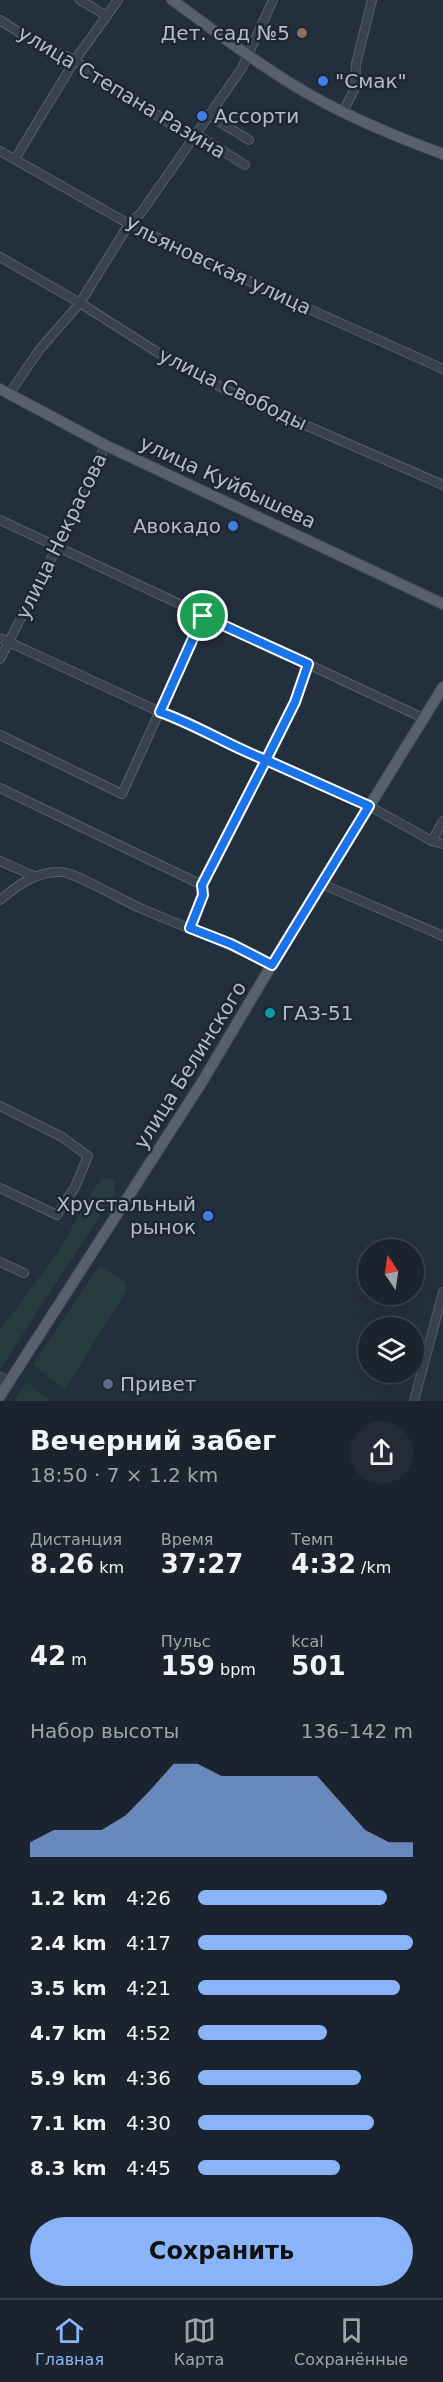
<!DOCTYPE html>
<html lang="ru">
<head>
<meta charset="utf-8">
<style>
  :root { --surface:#1b232e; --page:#242b36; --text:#f1f3f6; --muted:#a0a4aa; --line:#39404a; --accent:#8ab4f8 }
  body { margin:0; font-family:"DejaVu Sans",sans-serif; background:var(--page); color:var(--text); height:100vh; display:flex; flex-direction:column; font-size:22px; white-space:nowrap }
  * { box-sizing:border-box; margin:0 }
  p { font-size:20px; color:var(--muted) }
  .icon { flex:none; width:33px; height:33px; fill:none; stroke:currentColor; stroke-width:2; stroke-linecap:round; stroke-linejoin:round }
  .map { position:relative; height:1401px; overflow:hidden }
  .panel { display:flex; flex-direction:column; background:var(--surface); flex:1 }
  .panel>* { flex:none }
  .needle { width:39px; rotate:347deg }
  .fabs { position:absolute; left:358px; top:1239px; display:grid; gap:12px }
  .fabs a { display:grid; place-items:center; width:66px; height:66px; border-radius:50%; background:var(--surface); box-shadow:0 6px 24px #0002,0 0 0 2px var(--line); font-size:30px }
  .pin { position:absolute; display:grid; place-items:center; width:51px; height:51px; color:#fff; margin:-26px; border:3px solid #fff; border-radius:50%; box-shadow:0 2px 6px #0007 }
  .round { display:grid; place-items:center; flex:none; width:63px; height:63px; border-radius:32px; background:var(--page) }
  .headline { display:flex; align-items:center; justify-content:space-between; height:102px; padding:0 30px }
  h1 { font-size:27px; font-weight:600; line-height:45px }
  .stats { display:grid; grid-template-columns:repeat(3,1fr); gap:9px; height:102px; padding:6px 30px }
  .stats div { display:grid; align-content:center }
  .stats b { font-size:26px; font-weight:600 }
  .stats small { font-size:16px; font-weight:400 }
  .stats p { font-size:16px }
  .chart { height:168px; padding:12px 30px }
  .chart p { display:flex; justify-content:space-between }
  .chart svg { width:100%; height:108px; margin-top:6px; fill:var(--accent); opacity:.7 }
  .primary-button { display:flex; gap:12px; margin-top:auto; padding:12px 30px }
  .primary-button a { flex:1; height:69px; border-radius:36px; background:var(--accent); color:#111; font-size:24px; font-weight:600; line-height:69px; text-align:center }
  ul { padding:0 30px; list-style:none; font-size:20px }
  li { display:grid; grid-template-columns:96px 72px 1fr; align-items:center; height:45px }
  li i { height:15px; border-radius:8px; background:var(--accent) }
  .tab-bar { display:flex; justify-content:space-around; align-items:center; height:84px; border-top:2px solid var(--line); background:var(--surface); font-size:16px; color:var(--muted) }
  .tab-bar a { display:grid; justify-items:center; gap:3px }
  .tab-bar .selected { color:var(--accent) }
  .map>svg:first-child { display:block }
  .green { fill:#263c3f }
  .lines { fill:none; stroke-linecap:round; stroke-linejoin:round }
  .minor-casing { stroke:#565f6c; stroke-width:10 }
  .major-casing { stroke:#414a57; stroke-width:12 }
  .minor { stroke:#38414e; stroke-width:8 }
  .major { stroke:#56606e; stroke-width:10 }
  .route-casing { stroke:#fff; stroke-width:12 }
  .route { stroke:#1a73e8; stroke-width:8 }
  .education-dot { fill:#8d6e63; stroke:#1d2633; stroke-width:2 }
  .shop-dot { fill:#3f7fe0; stroke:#1d2633; stroke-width:2 }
  .culture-dot { fill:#0f9aa8; stroke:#1d2633; stroke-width:2 }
  .service-dot { fill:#5c6f8a; stroke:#1d2633; stroke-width:2 }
  .labels { text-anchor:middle; stroke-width:5; stroke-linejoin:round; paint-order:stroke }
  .poi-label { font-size:20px; fill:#b4bcc9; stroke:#1d2633; text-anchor:start }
  .street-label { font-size:20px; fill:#b4bcc9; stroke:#1d2633 }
</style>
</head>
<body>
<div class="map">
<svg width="443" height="1401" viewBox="0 0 443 1401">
  <rect width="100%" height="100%" fill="#242f3e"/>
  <g class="green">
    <path d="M103 1177 114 1180 115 1193 0 1369V1330L59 1251 92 1192Z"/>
    <path d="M100 1265 126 1283 127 1290 65 1389 33 1365Z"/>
    <path d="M26 1382 52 1401H14Z"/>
  </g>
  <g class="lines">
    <g class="minor-casing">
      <g id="minor">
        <path d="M80 0 107 16"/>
        <path d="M0 20 32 41 75 60 98 78 182 131 196 134 245 165"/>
        <path d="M343 112 355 88 356 64 372 0"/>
        <path d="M210 116 249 140"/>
        <path d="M0 151 129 224 289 300 443 369"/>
        <path d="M15 159 75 60 118 0"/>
        <path d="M0 257 80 303 160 354 234 394 443 485"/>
        <path d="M9 394 40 349 80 303 129 224 141 213 242 68 273 0"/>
        <path d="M0 520 423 718"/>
        <path d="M0 638 160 712 190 723 231 746 369 806 432 841 443 844"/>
        <path d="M0 659 92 478 105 445"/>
        <path d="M0 735 122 794 203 616"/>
        <path d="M0 788 202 885"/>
        <path d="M432 841 443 821"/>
        <path d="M0 861 34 876"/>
        <path d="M322 884 443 936"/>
        <path d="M202 885 295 702 308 664"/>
        <path d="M0 900C18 885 36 871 61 872 75 872 123 901 140 908 184 927 229 943 272 965"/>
        <path d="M190 928 203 895 202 885"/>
        <path d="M0 1106 62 1137 88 1156 75 1187 57 1215 0 1188"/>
        <path d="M0 1262 24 1273"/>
        <path d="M0 1377 9 1382"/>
        <path d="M414 1401 443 1292"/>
      </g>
    </g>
    <g class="major-casing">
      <g id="major">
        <path d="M172 0C222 36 270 74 325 103 363 123 402 139 443 154"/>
        <path d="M0 389 105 445 443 604"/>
        <path d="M0 1396 202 1082 289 936 443 687"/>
      </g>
    </g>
    <use href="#minor" class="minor"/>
    <use href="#major" class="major"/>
  </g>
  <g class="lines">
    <g class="route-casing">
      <path id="route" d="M203 616 160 712C197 725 229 746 266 760L202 885 203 895 190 928 231 944 272 965 369 806 266 760 295 702 308 664 203 616"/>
    </g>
    <use href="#route" class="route"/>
  </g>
  <circle class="education-dot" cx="302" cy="33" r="6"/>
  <g class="shop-dot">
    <circle cx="323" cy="81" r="6"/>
    <circle cx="202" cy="116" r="6"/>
    <circle cx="233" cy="526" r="6"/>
    <circle cx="208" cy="1216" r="6"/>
  </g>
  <circle class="culture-dot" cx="270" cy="1013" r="6"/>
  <circle class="service-dot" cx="108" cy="1384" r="6"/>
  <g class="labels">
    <g class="poi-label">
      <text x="290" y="40" text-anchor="end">Дет. сад №5</text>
      <text x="335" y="88">"Смак"</text>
      <text x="214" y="123">Ассорти</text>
      <text x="221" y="533" text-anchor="end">Авокадо</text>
      <text x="282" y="1020">ГАЗ-51</text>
      <text x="196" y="1211" text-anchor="end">Хрустальный<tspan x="196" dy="23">рынок</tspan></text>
      <text x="120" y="1391">Привет</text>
    </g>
    <g class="street-label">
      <text transform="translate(122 92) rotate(31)" y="7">улица Степана Разина</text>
      <text transform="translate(218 266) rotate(25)" y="7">Ульяновская улица</text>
      <text transform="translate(233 389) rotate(26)" y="7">улица Свободы</text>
      <text transform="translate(228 482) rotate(25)" y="7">улица Куйбышева</text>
      <text transform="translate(61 536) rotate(-64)" y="7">улица Некрасова</text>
      <text transform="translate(190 1065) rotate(-58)" y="7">улица Белинского</text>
    </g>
  </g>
</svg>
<div class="fabs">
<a><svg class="needle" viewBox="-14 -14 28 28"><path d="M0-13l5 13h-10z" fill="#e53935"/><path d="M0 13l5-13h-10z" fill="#a0a4aa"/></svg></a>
<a><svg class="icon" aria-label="layers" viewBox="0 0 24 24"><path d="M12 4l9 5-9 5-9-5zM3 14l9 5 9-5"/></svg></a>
</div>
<div class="pin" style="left:203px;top:616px;background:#1e9e55"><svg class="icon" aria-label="arrive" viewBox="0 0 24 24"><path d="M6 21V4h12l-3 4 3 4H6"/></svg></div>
</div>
<section class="panel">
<div class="headline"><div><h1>Вечерний забег</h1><p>18:50 · 7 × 1.2 km</p></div><a class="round"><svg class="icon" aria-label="share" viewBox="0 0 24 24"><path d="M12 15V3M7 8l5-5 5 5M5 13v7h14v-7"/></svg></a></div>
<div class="stats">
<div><p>Дистанция</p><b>8.26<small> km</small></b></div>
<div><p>Время</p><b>37:27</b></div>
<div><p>Темп</p><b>4:32<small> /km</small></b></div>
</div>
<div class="stats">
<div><b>42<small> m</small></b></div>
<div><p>Пульс</p><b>159<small> bpm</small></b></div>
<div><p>kcal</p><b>501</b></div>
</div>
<div class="chart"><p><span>Набор высоты</span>136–142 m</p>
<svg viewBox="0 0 160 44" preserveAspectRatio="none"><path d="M0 44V38L10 33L20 33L30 33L40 27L50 17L60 6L70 6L80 11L90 11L100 11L110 11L120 11L130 22L140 33L150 38L160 38V44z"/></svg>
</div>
<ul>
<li><b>1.2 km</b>4:26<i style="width:88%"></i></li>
<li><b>2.4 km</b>4:17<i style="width:100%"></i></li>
<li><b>3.5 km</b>4:21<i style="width:94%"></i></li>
<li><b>4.7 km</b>4:52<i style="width:60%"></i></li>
<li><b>5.9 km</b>4:36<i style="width:76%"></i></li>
<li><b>7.1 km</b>4:30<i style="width:82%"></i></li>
<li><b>8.3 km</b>4:45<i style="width:66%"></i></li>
</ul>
<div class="primary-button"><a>Сохранить</a></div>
</section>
<nav class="tab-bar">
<a class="selected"><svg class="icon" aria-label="home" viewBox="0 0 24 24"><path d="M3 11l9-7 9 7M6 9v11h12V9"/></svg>Главная</a>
<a><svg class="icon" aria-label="map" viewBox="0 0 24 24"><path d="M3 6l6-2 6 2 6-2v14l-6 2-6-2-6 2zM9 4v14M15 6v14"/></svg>Карта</a>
<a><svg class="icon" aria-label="saved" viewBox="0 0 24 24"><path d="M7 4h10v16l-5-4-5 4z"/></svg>Сохранённые</a>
</nav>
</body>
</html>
